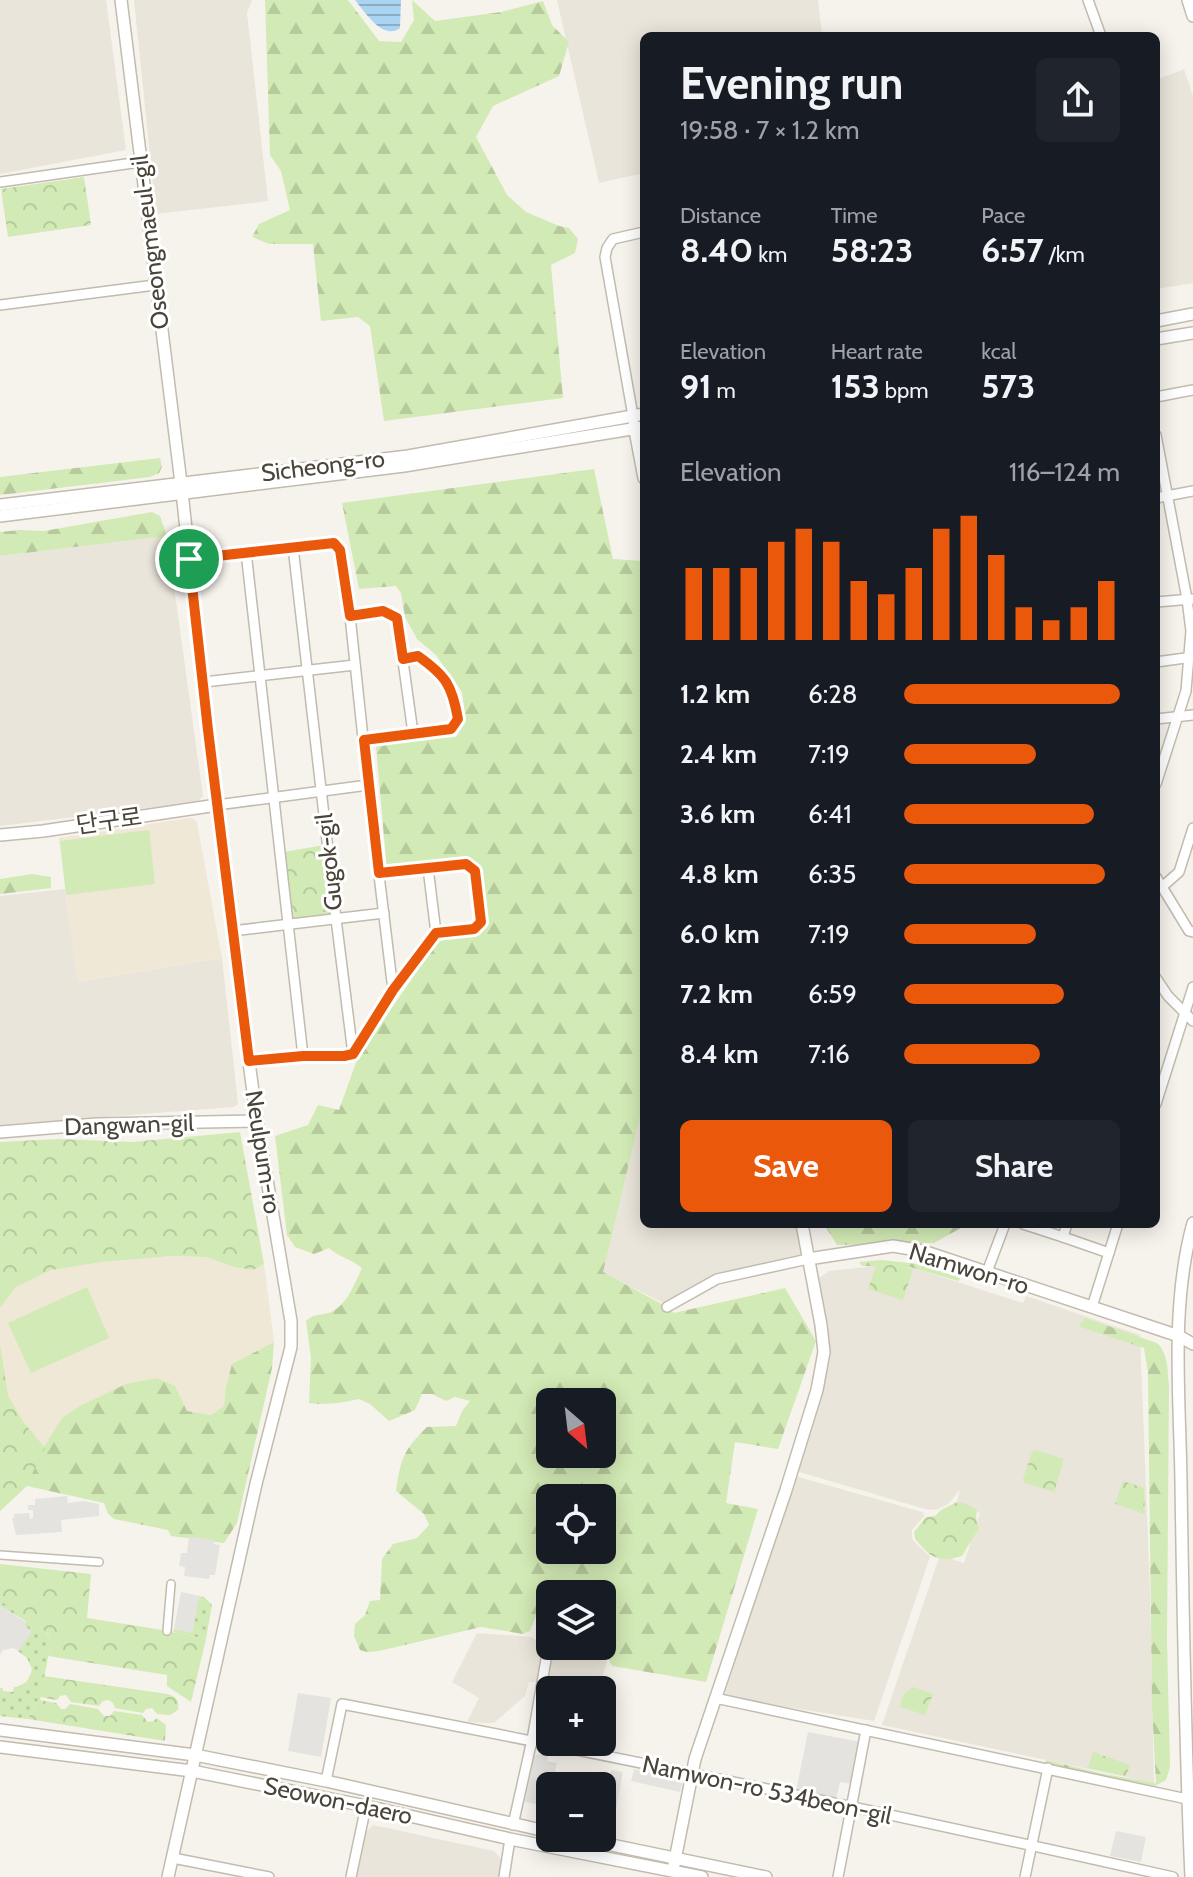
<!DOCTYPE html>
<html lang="en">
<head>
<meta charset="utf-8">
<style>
  :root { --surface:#171b24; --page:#20242c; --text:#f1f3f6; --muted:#9ea1a6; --accent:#ea580c }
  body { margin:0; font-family:Cabin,"Noto Sans KR",sans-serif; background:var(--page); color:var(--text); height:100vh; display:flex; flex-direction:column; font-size:30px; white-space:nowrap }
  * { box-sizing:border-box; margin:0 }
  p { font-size:26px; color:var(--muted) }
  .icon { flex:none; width:44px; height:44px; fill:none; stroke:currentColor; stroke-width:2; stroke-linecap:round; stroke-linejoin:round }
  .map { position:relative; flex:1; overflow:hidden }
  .side { position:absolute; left:640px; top:32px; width:520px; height:1196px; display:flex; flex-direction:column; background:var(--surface); border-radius:12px; box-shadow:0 4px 20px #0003 }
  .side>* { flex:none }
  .needle { width:52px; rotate:152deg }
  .controls { position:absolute; left:536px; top:1388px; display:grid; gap:16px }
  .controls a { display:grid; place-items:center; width:80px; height:80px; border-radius:12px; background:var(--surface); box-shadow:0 4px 20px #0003; font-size:40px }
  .pin { position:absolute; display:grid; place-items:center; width:68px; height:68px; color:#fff; margin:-34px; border:4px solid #fff; border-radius:50%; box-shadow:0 2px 8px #0007 }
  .round { display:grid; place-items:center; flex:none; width:84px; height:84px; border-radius:12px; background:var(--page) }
  .overview { display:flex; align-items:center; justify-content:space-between; height:136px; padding:0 40px }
  h1 { font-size:44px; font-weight:800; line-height:60px }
  .figures { display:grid; grid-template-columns:repeat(3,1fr); gap:12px; height:136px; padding:8px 40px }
  .figures div { display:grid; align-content:center }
  .figures b { font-size:34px; font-weight:800 }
  .figures small { font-size:22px; font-weight:400 }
  .figures p { font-size:22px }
  .chart { height:224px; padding:16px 40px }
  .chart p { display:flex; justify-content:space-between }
  .chart svg { width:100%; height:144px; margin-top:8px; stroke:var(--accent); stroke-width:6 }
  .primary-button { display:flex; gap:16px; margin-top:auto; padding:16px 40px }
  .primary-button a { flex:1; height:92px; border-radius:12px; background:var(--accent); color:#fff; font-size:32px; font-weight:800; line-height:92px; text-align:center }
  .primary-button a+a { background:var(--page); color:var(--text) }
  ul { padding:0 40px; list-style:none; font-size:26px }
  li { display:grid; grid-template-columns:128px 96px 1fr; align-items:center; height:60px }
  li i { height:20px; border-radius:10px; background:var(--accent) }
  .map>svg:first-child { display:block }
  .residential { fill:#eae5da }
  .education { fill:#efe8d6 }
  .grass { fill:url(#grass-dots) }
  .forest { fill:url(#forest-firs); fill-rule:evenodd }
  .park { fill:url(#park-crowns) }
  .garden { fill:#d2eab5 }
  .parking { fill:#e5e3e0 }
  .water { fill:url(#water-rules) }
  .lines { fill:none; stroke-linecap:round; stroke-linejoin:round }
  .pedestrian-casing { stroke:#c2bbae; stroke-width:10 }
  .minor-casing { stroke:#c2bbae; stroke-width:12 }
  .tertiary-casing { stroke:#c2bbae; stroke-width:14 }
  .pedestrian { stroke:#fff; stroke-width:7 }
  .minor { stroke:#fff; stroke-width:9 }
  .tertiary { stroke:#fff; stroke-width:11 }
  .route-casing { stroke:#fff; stroke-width:16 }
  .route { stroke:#ea580c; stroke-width:10 }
  .labels { text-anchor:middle; stroke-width:6; stroke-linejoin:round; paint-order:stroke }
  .street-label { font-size:24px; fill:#4b4439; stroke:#fff }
</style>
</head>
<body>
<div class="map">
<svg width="1193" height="1877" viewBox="0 0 1193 1877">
  <defs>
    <pattern id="grass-dots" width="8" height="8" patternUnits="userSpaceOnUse" patternTransform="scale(2)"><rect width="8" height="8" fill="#d2eab5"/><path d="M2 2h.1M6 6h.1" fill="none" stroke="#b6ca9c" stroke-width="1.8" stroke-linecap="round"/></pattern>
    <pattern id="forest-firs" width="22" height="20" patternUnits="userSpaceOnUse" patternTransform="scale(2)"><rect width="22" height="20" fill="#d2eab5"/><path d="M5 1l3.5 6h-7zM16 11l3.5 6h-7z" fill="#b6ca9c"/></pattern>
    <pattern id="park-crowns" width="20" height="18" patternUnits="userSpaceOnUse" patternTransform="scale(2)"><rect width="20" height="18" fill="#d2eab5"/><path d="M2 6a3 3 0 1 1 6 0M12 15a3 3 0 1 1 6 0" fill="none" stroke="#b6ca9c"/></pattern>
    <pattern id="water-rules" width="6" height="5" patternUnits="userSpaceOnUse" patternTransform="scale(2)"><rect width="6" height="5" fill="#a9d4f2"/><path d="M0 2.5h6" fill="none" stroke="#8caec5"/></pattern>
  </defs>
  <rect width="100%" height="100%" fill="#f6f3ec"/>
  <g class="residential">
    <path d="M0 0H106L126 150 0 174Z"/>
    <path d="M134 0H252L247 13 268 201 156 214Z"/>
    <path d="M557 0H818L822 36H644V173L599 183Z"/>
    <path d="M1184 69 1193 96V283L1156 289V80Z"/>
    <path d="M167 536 203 796 197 802 0 826V556Z"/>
    <path d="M65 889 78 982 222 958 238 1104 234 1107 0 1125V896Z"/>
    <path d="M644 1100V1224H798L804 1256 715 1276 665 1304 602 1272Z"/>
    <path d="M885 1265 914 1268 1023 1303 1026 1296 1140 1335 1150 1593 1154 1783 882 1725 940 1555 964 1563 980 1513 956 1505 960 1490 948 1504 936 1510 925 1509 796 1471 818 1408 829 1359 826 1321 816 1285 819 1278 829 1271Z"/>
    <path d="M795 1476 922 1512 925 1515 912 1530V1539L930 1557 874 1721 724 1697Z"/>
    <path d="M609 1622 607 1661 599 1690H550V1715L539 1720 547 1683 529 1682 525 1696 494 1723 467 1722 479 1698 452 1682 477 1633 532 1637 544 1648 602 1646V1626Z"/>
    <path d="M373 1825 494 1851 502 1860 499 1877H357L366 1832Z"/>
  </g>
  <g class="education">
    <path d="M189 818 194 819 197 823 222 958 77 982 59 838Z"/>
    <path d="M172 1256 206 1257 234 1267 253 1270 264 1264 274 1342 232 1364 226 1387 224 1406 211 1415 187 1411 175 1386 45 1448 24 1423 8 1396 0 1345V1308L16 1287 51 1270 103 1262Z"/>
  </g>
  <g class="grass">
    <path d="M199 1596 204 1597 212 1605 206 1639 173 1632 174 1629 192 1632Z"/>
    <path d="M0 1601C17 1610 42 1623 51 1641L40 1700 37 1701 28 1719 0 1716V1688H3V1691L13 1692 14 1687C24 1686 30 1680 32 1669L27 1658 18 1651 31 1631 24 1625 26 1621 0 1606Z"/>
  </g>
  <g class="forest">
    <path d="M265 0H348L379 41 401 42 414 20 412 0 435 21 501 12 543 1 552 25 569 42 559 76 493 106 476 137 507 195 526 212 559 226 569 228 578 239 575 253 551 265 563 398 384 421 370 326 358 317 321 321 313 244H269L252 237 259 224 290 210 281 171 270 155Z"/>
    <path d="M160 458 162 467 159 473 150 477 0 495V477Z"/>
    <path d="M594 469 613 559 644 561V1100L603 1272 667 1307 674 1313 785 1288 816 1341 778 1449 735 1442 726 1503 758 1509 706 1682 612 1666 609 1660 612 1617 602 1621V1594H550V1643H543L537 1638 543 1604 547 1594 556 1590 553 1589 543 1591 536 1597C539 1610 535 1620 530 1631L523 1634 481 1627 379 1651 367 1652 360 1650 354 1636 355 1624 365 1615 370 1601 380 1600 382 1559 393 1544 417 1538 429 1525 424 1514 396 1491C401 1458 403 1451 427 1427L456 1426 462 1411 470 1401 455 1397 446 1401 432 1394H422L415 1410 389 1421 370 1404 359 1399 339 1403 320 1404 309 1403 311 1358 306 1321C314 1313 321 1316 331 1312 347 1305 355 1283 362 1268 351 1259 339 1257 329 1248L314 1254 295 1247 287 1235 275 1136 308 1125 318 1105 339 1110 358 1057 438 941 478 934 481 900 478 872 465 861 387 870 376 747C401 736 430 738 456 737L466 721 462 692 436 655 417 639 405 617 401 593 396 586 359 589 342 503ZM550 1402H602V1454H550ZM550 1498H602V1550H550Z"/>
    <path d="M152 512 160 516 167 536 0 556V532L19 530 44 531Z"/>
    <path d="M32 874 51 877V888L0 894V879Z"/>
    <path d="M824 1224H968L934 1243 837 1245Z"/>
    <path d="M882 1260 917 1264 961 1278 958 1281 910 1267 862 1266 859 1262Z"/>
    <path d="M1085 1318 1157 1343C1169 1355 1167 1369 1169 1385L1167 1639 1170 1767 1166 1780 1155 1786 1046 1766V1760L1104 1774 1156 1783 1152 1706 1148 1373 1144 1348 1081 1327 1079 1325Z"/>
    <path d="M274 1342 272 1368 237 1523 224 1543 171 1536 168 1530 114 1519 108 1514 104 1503 27 1486 0 1511V1345L8 1396 24 1423 44 1447 62 1418 80 1406 126 1384 157 1378 175 1386 187 1411 211 1415 224 1406 226 1387 232 1364Z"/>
  </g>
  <g class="park">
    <path d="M84 177 91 225 8 237 1 189Z"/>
    <path d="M324 845 329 915 292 919 284 852Z"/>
    <path d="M240 1132 264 1264 253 1270 234 1267 206 1257 172 1256 103 1262 51 1270 16 1287 0 1308V1142L58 1139 132 1142Z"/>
    <path d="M877 1264H898L913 1269 903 1300 868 1289Z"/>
    <path d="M0 1345 8 1396 24 1423 45 1448 26 1486 0 1511Z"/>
    <path d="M1036 1450 1064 1459 1054 1492 1025 1483 1023 1479 1032 1452Z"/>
    <path d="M1123 1481 1144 1488 1145 1514 1115 1504Z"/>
    <path d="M957 1502 964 1503 977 1510 976 1518 979 1528 962 1556C947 1561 935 1561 924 1549 919 1543 915 1541 914 1532L926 1517 935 1516 941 1510Z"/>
    <path d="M0 1564 91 1574 87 1618 157 1629 206 1639 191 1702 167 1686V1675L48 1656C49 1649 52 1643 49 1637 42 1624 13 1608 0 1601Z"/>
    <path d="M44 1676 167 1694C176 1696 180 1701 178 1710L170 1715 157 1714 152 1708 146 1709 143 1713 115 1708 113 1703 109 1700 103 1701 99 1706 71 1702 66 1695 60 1696 57 1700 40 1697Z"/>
    <path d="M913 1687 933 1694 925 1715 900 1707 903 1695Z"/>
    <path d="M40 1700 56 1703 61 1709H65L70 1704 98 1709 104 1716H110L114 1711 142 1715 148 1722 153 1721 157 1718 166 1725 165 1741 28 1719 37 1701Z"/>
    <path d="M1093 1752 1130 1765 1126 1776 1088 1768Z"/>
  </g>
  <g class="garden">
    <path d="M149 830 155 884 66 895 60 841Z"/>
    <path d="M87 1287 109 1338 31 1373 8 1323Z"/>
  </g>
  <g class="parking">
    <path d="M67 1496 68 1503 84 1501 99 1504V1516L61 1520 62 1532 16 1535 12 1518H14V1514L29 1513 30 1519 33 1518V1510H28V1505H35V1499Z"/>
    <path d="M189 1537 214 1540V1544L220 1545 215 1575H210L209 1579 184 1576 185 1567 179 1566 181 1553H187Z"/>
    <path d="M181 1592 199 1596 192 1633 174 1629Z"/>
    <path d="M0 1606 26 1622 24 1625 32 1632 18 1651 14 1648 3 1650 0 1655Z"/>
    <path d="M298 1693 331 1698 321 1757 288 1751Z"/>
    <path d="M808 1732 861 1742 853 1784 840 1782 836 1799 796 1791Z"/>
    <path d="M538 1754 548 1756 547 1761 557 1763 552 1783H549L546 1795 550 1796V1807L525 1802 534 1757Z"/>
    <path d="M634 1769 683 1780 680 1792 631 1781Z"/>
    <path d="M611 1770 623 1772 614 1820 602 1818V1795H606Z"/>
    <path d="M1116 1831 1146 1837 1141 1862 1110 1856Z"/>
  </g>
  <path class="water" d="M355 0H401L400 28C383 41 365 12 355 0Z"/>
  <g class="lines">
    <g class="pedestrian-casing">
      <g id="pedestrian">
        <path d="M0 1555 99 1562"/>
        <path d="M167 1631 171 1584"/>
      </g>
    </g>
    <g class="minor-casing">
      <g id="minor">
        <path d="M1088 0 1101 36"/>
        <path d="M0 182 140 162"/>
        <path d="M0 305 155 285"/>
        <path d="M1156 397 1193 390"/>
        <path d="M633 416 605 257 607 248 613 239 644 232"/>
        <path d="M1156 435 1187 599 1191 631 1186 691 1156 784"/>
        <path d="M1156 498 1193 491"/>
        <path d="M293 547 336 919 353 1054"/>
        <path d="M246 552 303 1056"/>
        <path d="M189 559 334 543 340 550 350 616 368 785 393 990"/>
        <path d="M1156 602 1192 599"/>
        <path d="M350 616 383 611 397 618 413 733"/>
        <path d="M1156 662 1193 657"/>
        <path d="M204 682 355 665"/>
        <path d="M1156 719 1193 715"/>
        <path d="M364 740 451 729 458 719C452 685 446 677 418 656L403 659"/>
        <path d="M217 805 368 785"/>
        <path d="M379 873 466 864 475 871 481 922 474 929 436 933"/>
        <path d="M1156 877 1189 931 1193 932"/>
        <path d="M1162 887 1179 872 1193 828"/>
        <path d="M232 931 384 913"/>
        <path d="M1156 978 1168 996 1193 1021"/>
        <path d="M249 1061 303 1056H344L353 1054 393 990 436 933 428 868"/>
        <path d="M1156 1104 1193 987"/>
        <path d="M1023 1224 1063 1237"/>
        <path d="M1067 1224 1063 1237 1109 1253"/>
        <path d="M987 1272 1005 1224"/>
        <path d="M667 1307 717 1279 808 1259"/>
        <path d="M1092 1307 1118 1224"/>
        <path d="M715 1698 1187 1799"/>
        <path d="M326 1781 342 1704C620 1757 897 1815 1173 1877"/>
        <path d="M513 1825 532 1740 547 1654"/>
        <path d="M173 1858 269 1877"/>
        <path d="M351 1877 366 1806"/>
        <path d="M504 1877 510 1839"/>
        <path d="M838 1877 866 1730"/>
        <path d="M1025 1877 1048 1768"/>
      </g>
    </g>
    <g class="tertiary-casing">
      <g id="tertiary">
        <path d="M121 0 181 483 208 730 243 1018 257 1121 291 1321V1347L256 1484 168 1877"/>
        <path d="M1188 0 1193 16"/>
        <path d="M1156 321 1193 314"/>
        <path d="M1156 339 1193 333"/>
        <path d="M634 425 644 478"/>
        <path d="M0 505 408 456 644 414"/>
        <path d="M0 516 404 466 644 427"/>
        <path d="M0 835 43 831 217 805"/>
        <path d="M0 1132 97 1124 257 1121"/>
        <path d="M808 1259 893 1246 923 1251 1179 1336 1193 1344"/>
        <path d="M0 1730 195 1755 326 1781 550 1832"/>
        <path d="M0 1747 192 1771 366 1806 510 1839 702 1877"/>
        <path d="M578 1838 766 1877"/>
        <path d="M673 1870 695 1759 786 1490 817 1390 824 1352 821 1325 802 1224"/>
        <path d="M1191 1877C1185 1746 1183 1614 1181 1483 1180 1397 1170 1307 1193 1223"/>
      </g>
    </g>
    <use href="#pedestrian" class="pedestrian"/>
    <use href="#minor" class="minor"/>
    <use href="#tertiary" class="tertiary"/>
  </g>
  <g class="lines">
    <g class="route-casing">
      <path id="route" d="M334 543 340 550 350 616 383 611 397 618 403 659 418 656C446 676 452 685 458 719L451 729 364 740 379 873 466 864 475 871 481 922 474 929 436 933 393 990 353 1054 344 1056H303L249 1061 208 730 189 559Z"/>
    </g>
    <use href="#route" class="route"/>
  </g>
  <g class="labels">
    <g class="street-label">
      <text transform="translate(150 242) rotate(-97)" y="8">Oseongmaeul-gil</text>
      <text transform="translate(323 466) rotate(-7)" y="8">Sicheong-ro</text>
      <text transform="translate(109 821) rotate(-8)" y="8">단구로</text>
      <text transform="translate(329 862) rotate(-96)" y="8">Gugok-gil</text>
      <text transform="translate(129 1125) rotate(-2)" y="8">Dangwan-gil</text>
      <text transform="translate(263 1152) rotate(81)" y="8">Neulpum-ro</text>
      <text transform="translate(969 1269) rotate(17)" y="8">Namwon-ro</text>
      <text transform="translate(767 1790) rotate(12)" y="8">Namwon-ro 534beon-gil</text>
      <text transform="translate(338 1801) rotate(12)" y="8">Seowon-daero</text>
    </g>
  </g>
</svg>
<div class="controls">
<a><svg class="needle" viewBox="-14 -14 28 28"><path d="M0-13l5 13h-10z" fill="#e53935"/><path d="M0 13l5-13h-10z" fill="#9ea1a6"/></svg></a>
<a><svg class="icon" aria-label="locate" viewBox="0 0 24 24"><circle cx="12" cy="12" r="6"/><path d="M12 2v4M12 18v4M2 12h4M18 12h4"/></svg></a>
<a><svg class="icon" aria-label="layers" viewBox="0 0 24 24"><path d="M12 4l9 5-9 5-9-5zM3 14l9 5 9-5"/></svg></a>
<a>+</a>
<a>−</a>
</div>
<div class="pin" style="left:189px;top:559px;background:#1e9e55"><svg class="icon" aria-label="arrive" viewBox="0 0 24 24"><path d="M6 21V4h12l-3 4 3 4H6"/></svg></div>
<section class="side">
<div class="overview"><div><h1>Evening run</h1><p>19:58 · 7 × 1.2 km</p></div><a class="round"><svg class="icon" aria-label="share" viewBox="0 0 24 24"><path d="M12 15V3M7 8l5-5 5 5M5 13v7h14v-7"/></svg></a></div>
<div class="figures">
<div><p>Distance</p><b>8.40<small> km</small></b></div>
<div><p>Time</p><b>58:23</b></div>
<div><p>Pace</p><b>6:57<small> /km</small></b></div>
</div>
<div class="figures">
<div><p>Elevation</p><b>91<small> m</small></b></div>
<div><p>Heart rate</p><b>153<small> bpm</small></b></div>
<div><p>kcal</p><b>573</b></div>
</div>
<div class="chart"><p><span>Elevation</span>116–124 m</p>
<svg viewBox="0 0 160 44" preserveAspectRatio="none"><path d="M5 44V22M15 44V22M25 44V22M35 44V14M45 44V10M55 44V14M65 44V26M75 44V30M85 44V22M95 44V10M105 44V6M115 44V18M125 44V34M135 44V38M145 44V34M155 44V26"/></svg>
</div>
<ul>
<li><b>1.2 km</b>6:28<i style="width:100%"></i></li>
<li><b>2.4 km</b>7:19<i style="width:61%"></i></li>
<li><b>3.6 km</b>6:41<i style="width:88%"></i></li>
<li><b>4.8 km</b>6:35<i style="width:93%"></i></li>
<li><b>6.0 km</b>7:19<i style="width:61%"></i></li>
<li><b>7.2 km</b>6:59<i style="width:74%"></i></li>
<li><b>8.4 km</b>7:16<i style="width:63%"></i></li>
</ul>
<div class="primary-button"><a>Save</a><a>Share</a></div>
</section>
</div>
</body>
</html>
